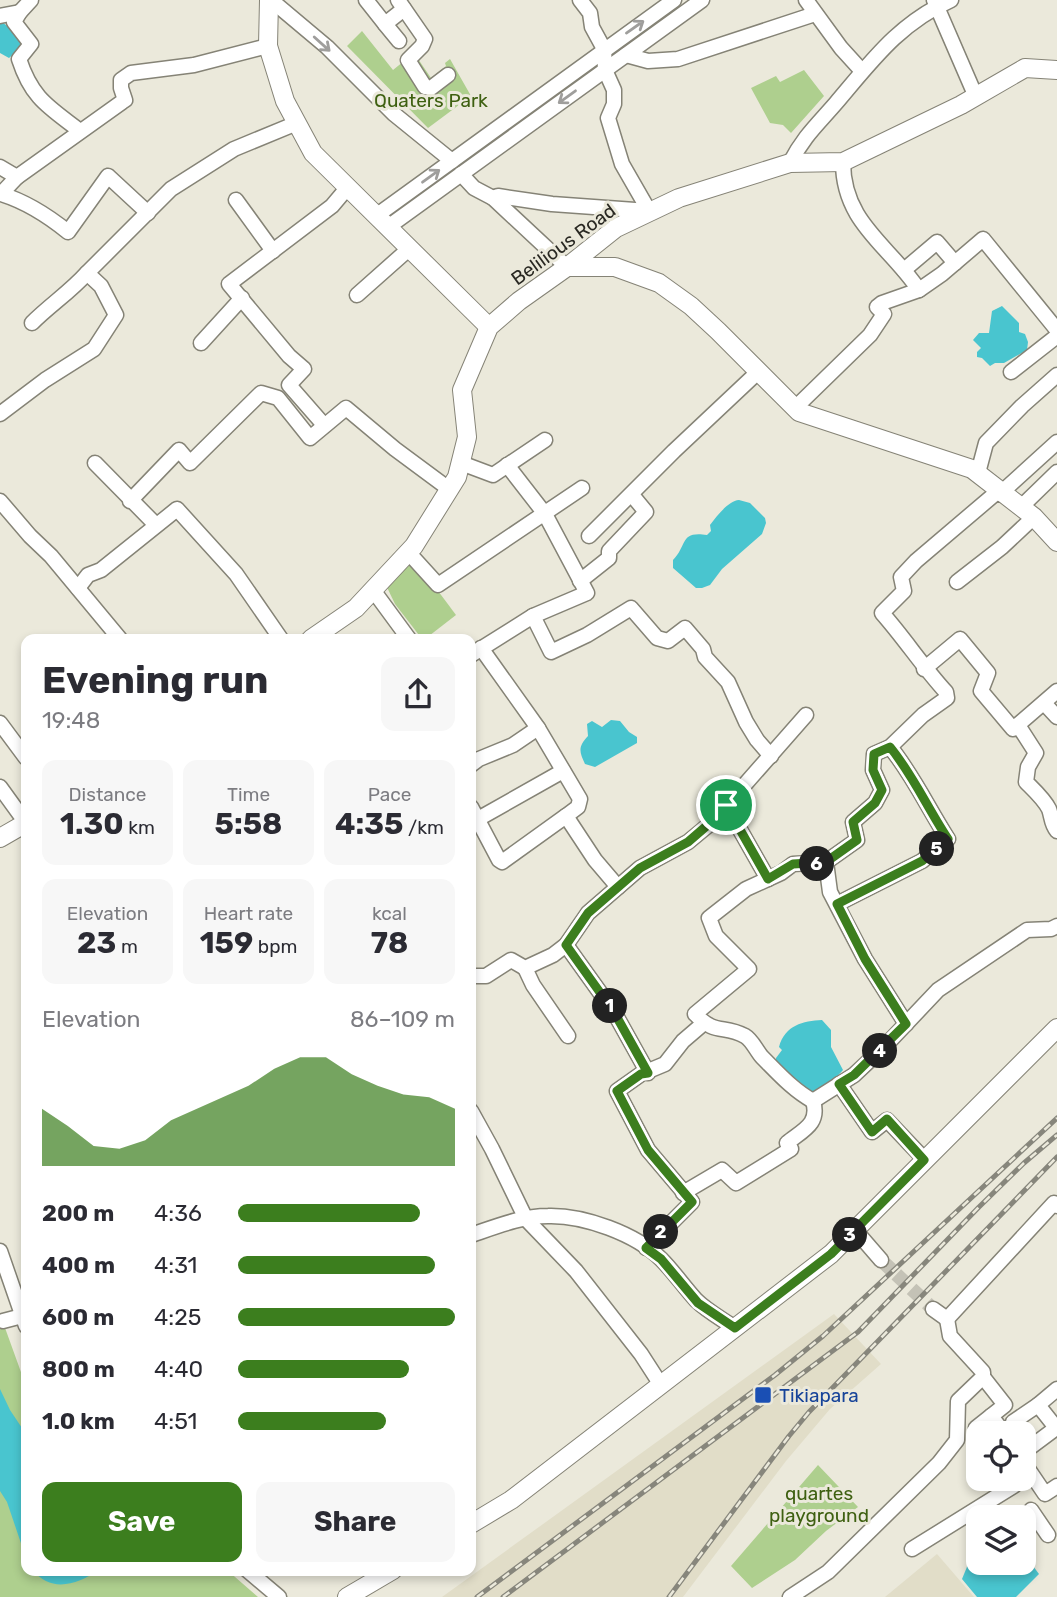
<!DOCTYPE html>
<html lang="en">
<head>
<meta charset="utf-8">
<style>
  :root { --surface:#fff; --page:#f7f7f7; --text:#2b2b33; --muted:#7c7c81; --accent:#3c7e1e }
  body { margin:0; font-family:Rubik,sans-serif; background:var(--page); color:var(--text); height:100vh; display:flex; flex-direction:column; font-size:26px; white-space:nowrap }
  * { box-sizing:border-box; margin:0 }
  p { font-size:23px; color:var(--muted) }
  .icon { flex:none; width:38px; height:38px; fill:none; stroke:currentColor; stroke-width:2; stroke-linecap:round; stroke-linejoin:round }
  .map { position:relative; flex:1; overflow:hidden }
  .panel { position:absolute; left:21px; top:634px; width:455px; height:942px; display:flex; flex-direction:column; background:var(--surface); border-radius:14px; box-shadow:0 4px 10px #0003 }
  .panel>* { flex:none }
  .tools { position:absolute; left:966px; top:1421px; display:grid; gap:14px }
  .tools a { display:grid; place-items:center; width:70px; height:70px; border-radius:14px; background:var(--surface); box-shadow:0 4px 10px #0003; font-size:35px }
  .pin { position:absolute; display:grid; place-items:center; width:60px; height:60px; color:#fff; margin:-30px; border:4px solid #fff; border-radius:50%; box-shadow:0 2px 7px #0007 }
  .km { position:absolute; width:35px; height:35px; margin:-18px; border-radius:50%; background:#222; color:#fff; font-size:19px; line-height:35px; text-align:center }
  .round { display:grid; place-items:center; flex:none; width:74px; height:74px; border-radius:14px; background:var(--page) }
  .head { display:flex; align-items:center; justify-content:space-between; height:119px; padding:0 21px }
  h1 { font-size:38px; font-weight:700; line-height:52px }
  .stats { display:grid; grid-template-columns:repeat(3,1fr); gap:10px; height:119px; padding:7px 21px }
  .stats div { display:grid; align-content:center; border-radius:14px; background:var(--page); text-align:center }
  .stats b { font-size:30px; font-weight:700 }
  .stats small { font-size:19px; font-weight:400 }
  .stats p { font-size:19px }
  .chart { height:196px; padding:14px 21px }
  .chart p { display:flex; justify-content:space-between }
  .chart svg { width:100%; height:126px; margin-top:7px; fill:var(--accent); opacity:.7 }
  .action { display:flex; gap:14px; margin-top:auto; padding:14px 21px }
  .action a { flex:1; height:80px; border-radius:14px; background:var(--accent); color:#fff; font-size:28px; font-weight:700; line-height:80px; text-align:center }
  .action a+a { background:var(--page); color:var(--text) }
  ul { padding:0 21px; list-style:none; font-size:23px }
  li { display:grid; grid-template-columns:112px 84px 1fr; align-items:center; height:52px }
  li i { height:18px; border-radius:9px; background:var(--accent) }
  .map>svg:first-child { display:block }
  .built { fill:#e1ddc8 }
  .green { fill:#aecf8e }
  .water { fill:#49c5cf }
  .lines { fill:none; stroke-linecap:round; stroke-linejoin:round }
  .minor-tunnel { stroke:#c4c2b6; stroke-width:14; stroke-dasharray:14 7; stroke-linecap:butt }
  .minor-casing { stroke:#858376; stroke-width:17 }
  .major-casing { stroke:#858376; stroke-width:20 }
  .minor { stroke:#fff; stroke-width:14 }
  .major { stroke:#fff; stroke-width:18 }
  .rail-casing { stroke:#87867c; stroke-width:5 }
  .rail { stroke:#ebe9db; stroke-width:2.5; stroke-dasharray:8; stroke-linecap:butt }
  .oneway { stroke:#9f9e9c }
  .route-casing { stroke:#fff; stroke-width:14 }
  .route { stroke:#3c7e1e; stroke-width:9 }
  .transit-dot { fill:#1a4fb4; stroke:#ebe9db; stroke-width:2.5 }
  .labels { text-anchor:middle; stroke-width:6; stroke-linejoin:round; paint-order:stroke }
  .park-label { font-size:19px; fill:#3e6011; stroke:#ebe9db }
  .street-label { font-size:19px; fill:#292822; stroke:#ebe9db }
  .transit-label { font-size:19px; fill:#164399; stroke:#ebe9db; text-anchor:start }
</style>
</head>
<body>
<div class="map">
<svg width="1057" height="1597" viewBox="0 0 1057 1597">
  <rect width="100%" height="100%" fill="#ebe9db"/>
  <g class="built">
    <path d="M834 1314 881 1364 830 1409 786 1461 683 1597H442Z"/>
    <path d="M937 1554 974 1597H885Z"/>
  </g>
  <g class="green">
    <path d="M362 31 393 70 414 53 431 78 446 66 445 63 450 59 471 96 428 128 347 46Z"/>
    <path d="M804 70 824 96 791 133 783 125 770 123 751 88 776 76 780 82Z"/>
    <path d="M412 556 456 615 425 639H422L395 604 384 581Z"/>
    <path d="M0 1314 26 1386V1570H227L258 1597H0Z"/>
    <path d="M818 1465 858 1507 826 1531 795 1560 752 1588 731 1566Z"/>
  </g>
  <g class="water">
    <path d="M0 20 23 40 24 45 9 58 0 53Z"/>
    <path d="M1002 306 1019 323V332L1025 334 1028 342 1027 350 1004 363H995L990 366 982 358 977 357V352L981 348 973 340 979 333H989L992 311Z"/>
    <path d="M739 500 750 503 765 518 766 523 762 534 722 569 710 585 702 588H696L673 568V560C688 545 679 531 707 535L711 531 710 525C717 516 728 501 739 500Z"/>
    <path d="M611 720 620 721 629 732 637 737V743L595 767 585 764C579 751 578 747 588 736L587 724 592 721 602 727Z"/>
    <path d="M822 1020 831 1030V1047L843 1070C834 1080 823 1092 809 1092L776 1063V1058L782 1050 779 1047C785 1025 803 1021 822 1020Z"/>
    <path d="M0 1389 10 1410 26 1434V1558L7 1502 0 1491Z"/>
    <path d="M1024 1554 1039 1574 1016 1597H977L962 1579 969 1562 978 1557V1563H1024Z"/>
    <path d="M33 1570H98C78 1585 50 1593 33 1570Z"/>
  </g>
  <g class="lines">
    <path class="minor-tunnel" d="M881 1260 933 1309"/>
    <g class="minor-casing">
      <g id="minor">
        <path d="M31 0 20 12 14 22 31 44 19 59C32 99 49 107 80 131"/>
        <path d="M271 0 327 47 394 114 452 161"/>
        <path d="M366 0 385 24"/>
        <path d="M398 0 425 39 422 46 408 60 425 87 431 88 448 75"/>
        <path d="M580 0 590 13 592 27 604 49 605 70 614 90V104L608 118 622 164 649 211"/>
        <path d="M806 0 841 48 861 70"/>
        <path d="M934 0 976 97"/>
        <path d="M0 16 20 12"/>
        <path d="M399 41 385 24 404 9"/>
        <path d="M626 55 648 61 678 59 815 14"/>
        <path d="M790 163C804 136 817 125 836 103 871 62 899 23 951 0"/>
        <path d="M0 167 17 177 1 194C27 202 47 215 68 232L108 176 148 213"/>
        <path d="M461 174 474 188 493 198 567 267"/>
        <path d="M17 177 122 102 125 100 121 88V80L131 73 194 65 268 46"/>
        <path d="M493 198 498 196 552 204 649 211"/>
        <path d="M236 200 273 251"/>
        <path d="M376 216 674 0"/>
        <path d="M388 227 702 0"/>
        <path d="M904 270 937 242 955 263"/>
        <path d="M919 290 942 274 983 239 1057 330"/>
        <path d="M357 295 410 248"/>
        <path d="M32 323C50 305 70 292 87 273"/>
        <path d="M201 343 242 298"/>
        <path d="M1011 372 1057 336"/>
        <path d="M795 408 870 335 884 314 877 307 882 303 919 290C889 245 843 223 843 162"/>
        <path d="M0 414 45 380 94 349 116 315 101 286 87 273 171 189 234 149 297 123"/>
        <path d="M324 425 289 385 304 369 289 356 229 284 332 206 348 187"/>
        <path d="M95 463 156 525"/>
        <path d="M461 463 493 475 545 440"/>
        <path d="M507 465 545 514 587 593 533 616"/>
        <path d="M978 473 986 443 1022 406 1057 375"/>
        <path d="M1002 492 1057 442"/>
        <path d="M1006 495 996 493 916 561 901 577 904 591 882 613C905 639 923 667 946 692L947 698 923 715 890 747 874 754 873 770 882 790 875 803 853 822 857 840 826 862 793 864 781 873 746 889 709 918 716 936 749 969 695 1014C716 1036 723 1024 745 1036 752 1040 756 1050 762 1057 778 1073 793 1090 813 1101L854 1075 885 1046 938 990 1027 930 1051 929 1057 926"/>
        <path d="M0 501 30 536 51 556 120 639"/>
        <path d="M130 501 179 450 190 463 261 393 278 398 310 438 346 408 395 449 449 489"/>
        <path d="M1021 507 1057 472"/>
        <path d="M589 536 674 451 759 371"/>
        <path d="M408 552 438 585 582 488"/>
        <path d="M580 581 609 558V551L646 512 632 495"/>
        <path d="M957 582 1002 547 1034 517"/>
        <path d="M78 588 88 575 101 570 177 509 236 574 281 639"/>
        <path d="M373 590 409 639"/>
        <path d="M471 655 533 616 551 652 587 635 631 608 657 638 668 641 685 628 703 649 705 657 728 682 746 722 757 740 771 756"/>
        <path d="M924 669 960 639 988 673 981 691 1013 729 1057 691"/>
        <path d="M1044 703 1057 717"/>
        <path d="M0 723 26 758"/>
        <path d="M1018 725 1036 753 1028 767 1026 782C1034 790 1044 799 1049 809 1052 817 1051 824 1057 831"/>
        <path d="M538 728 580 799 578 807 566 816"/>
        <path d="M471 765 479 759 513 745 538 728 481 648"/>
        <path d="M0 787 26 823"/>
        <path d="M726 805 768 879"/>
        <path d="M471 807 499 860 502 862 566 816 595 860 618 887"/>
        <path d="M478 819 563 771"/>
        <path d="M826 862 830 892 865 959 906 1024"/>
        <path d="M837 904 922 861 948 839C928 808 913 775 890 747"/>
        <path d="M566 945 614 1012 648 1073"/>
        <path d="M525 968 533 985 568 1036"/>
        <path d="M471 976H486L511 960 525 968 553 955 566 945 588 913 640 868 688 842 711 823 806 715"/>
        <path d="M839 1084 872 1132 887 1120 924 1159"/>
        <path d="M471 1111 492 1149 526 1219 576 1271 641 1354 661 1385"/>
        <path d="M683 1193 722 1170 736 1183 791 1149 787 1143C803 1130 820 1124 813 1101"/>
        <path d="M855 1230 881 1260"/>
        <path d="M471 1235C495 1227 522 1216 548 1216 584 1215 636 1234 661 1259 674 1272 684 1287 696 1300 707 1311 722 1319 735 1328"/>
        <path d="M646 1248 692 1202 648 1150 617 1091 641 1074 665 1064 683 1041 704 1023"/>
        <path d="M0 1251 26 1326"/>
        <path d="M933 1309 947 1319 1054 1203 1057 1206"/>
        <path d="M3 1321 26 1315"/>
        <path d="M1057 1389 1038 1405 1057 1429"/>
        <path d="M991 1416 1004 1433"/>
        <path d="M976 1428 1005 1405 983 1377"/>
        <path d="M1021 1433 1013 1422 1038 1405"/>
        <path d="M1024 1452 1056 1428"/>
        <path d="M1024 1463 1045 1494 1057 1486"/>
        <path d="M1031 1510 1048 1535"/>
        <path d="M912 1549 1015 1485 1012 1479"/>
        <path d="M247 1570 279 1597"/>
        <path d="M790 1597 828 1572 939 1463 957 1440 958 1401 983 1377V1372L950 1336 947 1319"/>
      </g>
    </g>
    <g class="major-casing">
      <g id="major">
        <path d="M269 0 268 46 285 101 313 153 489 327"/>
        <path d="M567 267H615L659 283 691 306 718 331 799 412 972 469 1034 517 1057 542"/>
        <path d="M311 639 356 608 414 546 457 477 467 437 462 390 489 327 519 301 567 267 616 228 679 198 790 163 843 162 961 105 1025 68 1057 70"/>
        <path d="M0 838 26 823"/>
        <path d="M471 1524 511 1500 831 1254 1057 1028"/>
        <path d="M347 1597 393 1570"/>
      </g>
    </g>
    <use href="#minor" class="minor"/>
    <use href="#major" class="major"/>
    <g class="rail-casing">
      <g id="rail">
        <path d="M477 1597 775 1375 823 1336 1057 1118"/>
        <path d="M503 1597 858 1332 979 1207 1024 1163 1057 1135"/>
        <path d="M669 1597 789 1436 809 1412 1057 1157"/>
      </g>
    </g>
    <use href="#rail" class="rail"/>
  </g>
  <defs><path id="oneway-shaft" d="M-6 0H5M1.5-3L5.5 0L1.5 3" fill="none" stroke-width="1.6" stroke-linecap="round" stroke-linejoin="round" transform="scale(1.75)"/></defs>
  <g class="oneway">
    <use href="#oneway-shaft" transform="translate(635 27) rotate(-35)"/>
    <use href="#oneway-shaft" transform="translate(322 44) rotate(42)"/>
    <use href="#oneway-shaft" transform="translate(567 97) rotate(144)"/>
    <use href="#oneway-shaft" transform="translate(431 176) rotate(-36)"/>
  </g>
  <g class="lines">
    <g class="route-casing">
      <path id="route" d="M890 747C913 775 928 809 948 839L922 861 837 904 865 959 906 1024 854 1075 839 1084 872 1132 887 1119 924 1160 831 1254 735 1328 698 1303 661 1259 646 1248 692 1202 648 1150 617 1091 641 1074 648 1073 614 1012 566 945 588 913 640 868 688 842 710 823 726 805 768 879 793 864 826 862 857 840 853 822 875 803 882 790 873 770 874 754Z"/>
    </g>
    <use href="#route" class="route"/>
  </g>
  <rect class="transit-dot" x="754" y="1386" width="18" height="18" rx="3.5"/>
  <g class="labels">
    <g class="park-label">
      <text x="431" y="107">Quaters Park</text>
      <text x="819" y="1500">quartes<tspan x="819" dy="22">playground</tspan></text>
    </g>
    <g class="street-label">
      <text transform="translate(563 244) rotate(-36)" y="7">Belilious Road</text>
    </g>
    <g class="transit-label">
      <text x="779" y="1402">Tikiapara</text>
    </g>
  </g>
</svg>
<div class="tools">
<a><svg class="icon" aria-label="locate" viewBox="0 0 24 24"><circle cx="12" cy="12" r="6"/><path d="M12 2v4M12 18v4M2 12h4M18 12h4"/></svg></a>
<a><svg class="icon" aria-label="layers" viewBox="0 0 24 24"><path d="M12 4l9 5-9 5-9-5zM3 14l9 5 9-5"/></svg></a>
</div>
<div class="pin" style="left:726px;top:805px;background:#1e9e55"><svg class="icon" aria-label="arrive" viewBox="0 0 24 24"><path d="M6 21V4h12l-3 4 3 4H6"/></svg></div>
<b class="km" style="left:610px;top:1006px">1</b>
<b class="km" style="left:661px;top:1232px">2</b>
<b class="km" style="left:850px;top:1235px">3</b>
<b class="km" style="left:880px;top:1051px">4</b>
<b class="km" style="left:937px;top:849px">5</b>
<b class="km" style="left:817px;top:864px">6</b>
<section class="panel">
<div class="head"><div><h1>Evening run</h1><p>19:48</p></div><a class="round"><svg class="icon" aria-label="share" viewBox="0 0 24 24"><path d="M12 15V3M7 8l5-5 5 5M5 13v7h14v-7"/></svg></a></div>
<div class="stats">
<div><p>Distance</p><b>1.30<small> km</small></b></div>
<div><p>Time</p><b>5:58</b></div>
<div><p>Pace</p><b>4:35<small> /km</small></b></div>
</div>
<div class="stats">
<div><p>Elevation</p><b>23<small> m</small></b></div>
<div><p>Heart rate</p><b>159<small> bpm</small></b></div>
<div><p>kcal</p><b>78</b></div>
</div>
<div class="chart"><p><span>Elevation</span>86–109 m</p>
<svg viewBox="0 0 160 44" preserveAspectRatio="none"><path d="M0 44V24L10 30L20 37L30 38L40 35L50 28L60 24L70 20L80 16L90 10L100 6L110 6L120 12L130 16L140 19L150 20L160 24V44z"/></svg>
</div>
<ul>
<li><b>200 m</b>4:36<i style="width:84%"></i></li>
<li><b>400 m</b>4:31<i style="width:91%"></i></li>
<li><b>600 m</b>4:25<i style="width:100%"></i></li>
<li><b>800 m</b>4:40<i style="width:79%"></i></li>
<li><b>1.0 km</b>4:51<i style="width:68%"></i></li>
</ul>
<div class="action"><a>Save</a><a>Share</a></div>
</section>
</div>
</body>
</html>
